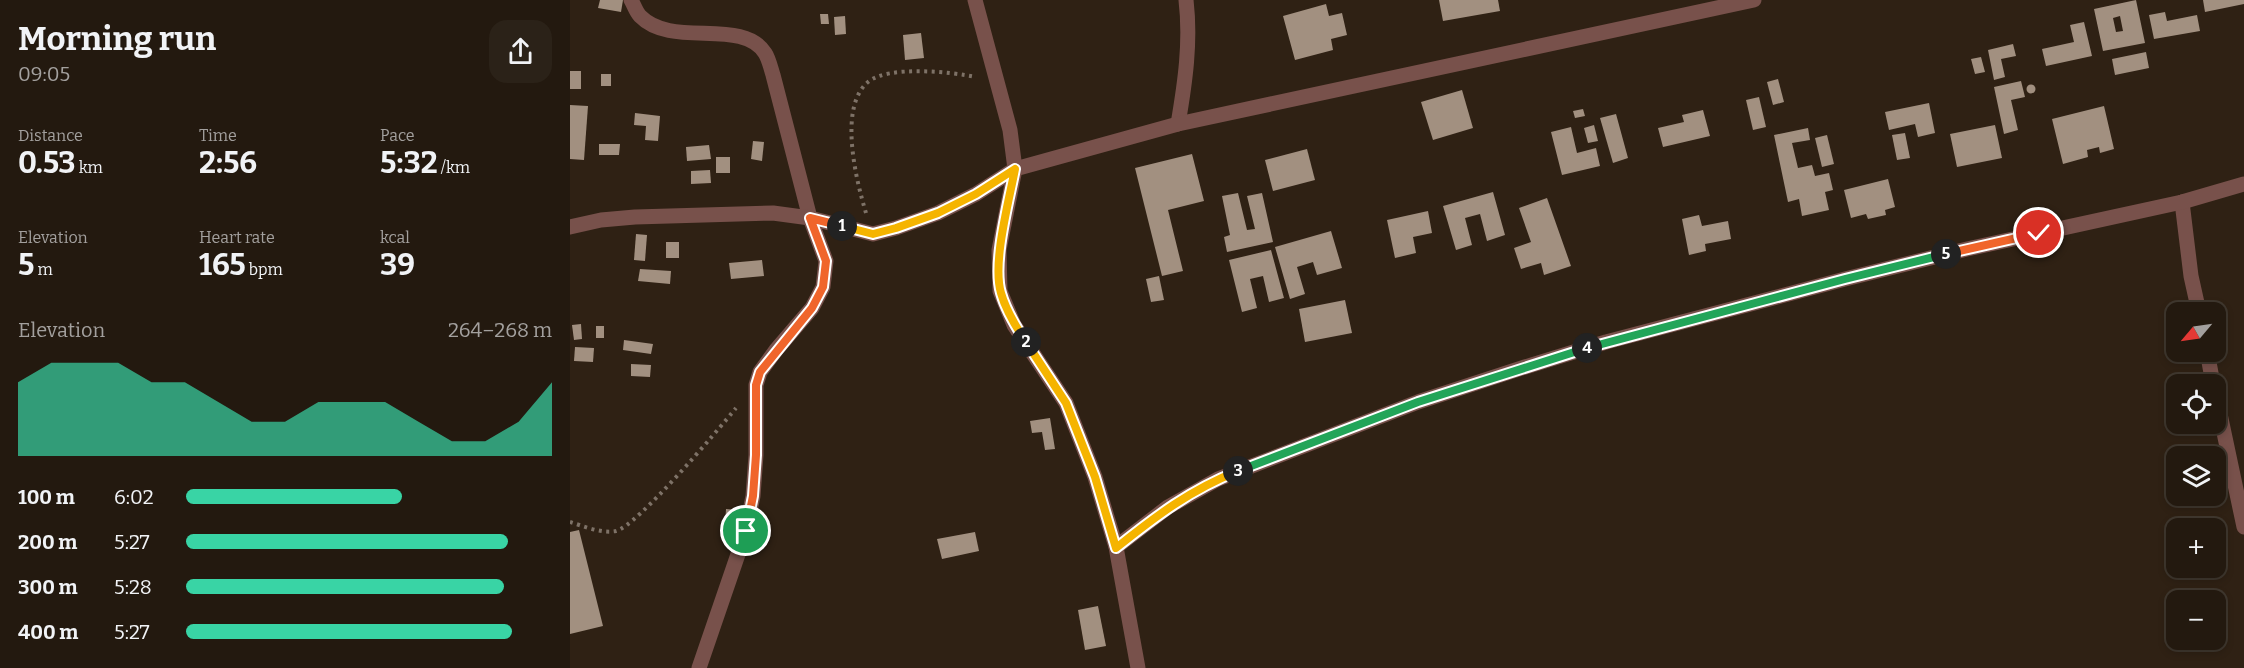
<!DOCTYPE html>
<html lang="en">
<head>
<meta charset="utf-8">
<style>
  :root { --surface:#23190f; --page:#2b2218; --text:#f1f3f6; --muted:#a3a09e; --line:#40382f; --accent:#39d4a5 }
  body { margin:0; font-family:Bitter,serif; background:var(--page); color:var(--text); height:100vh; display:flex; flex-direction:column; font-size:22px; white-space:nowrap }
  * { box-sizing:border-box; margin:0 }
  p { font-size:20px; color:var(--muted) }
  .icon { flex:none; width:33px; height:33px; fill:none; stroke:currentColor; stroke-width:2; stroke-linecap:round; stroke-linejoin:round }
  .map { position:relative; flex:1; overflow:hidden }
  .drawer { display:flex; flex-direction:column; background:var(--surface); width:570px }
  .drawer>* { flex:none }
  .needle { width:39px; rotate:241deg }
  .buttons { position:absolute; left:1596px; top:302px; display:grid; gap:12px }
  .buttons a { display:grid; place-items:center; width:60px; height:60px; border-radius:12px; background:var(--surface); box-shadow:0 3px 9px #0003,0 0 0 2px var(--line); font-size:30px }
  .pin { position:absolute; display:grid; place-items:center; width:51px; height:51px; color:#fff; margin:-26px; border:3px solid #fff; border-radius:50%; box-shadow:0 2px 6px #0007 }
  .km { position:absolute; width:30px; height:30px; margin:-15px; border-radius:50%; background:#222; color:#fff; font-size:16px; line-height:30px; text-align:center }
  .round { display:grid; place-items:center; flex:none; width:63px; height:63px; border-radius:18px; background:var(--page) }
  .summary { display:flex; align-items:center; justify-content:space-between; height:102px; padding:0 18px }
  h1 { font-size:33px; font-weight:700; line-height:45px }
  .metrics { display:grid; grid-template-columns:repeat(3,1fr); gap:9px; height:102px; padding:6px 18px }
  .metrics div { display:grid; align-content:center }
  .metrics b { font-size:30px; font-weight:700 }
  .metrics small { font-size:16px; font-weight:400 }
  .metrics p { font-size:16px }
  .chart { height:168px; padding:12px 18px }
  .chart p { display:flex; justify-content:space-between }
  .chart svg { width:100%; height:108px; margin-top:6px; fill:var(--accent); opacity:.7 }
  ul { padding:0 18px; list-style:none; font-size:20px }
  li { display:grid; grid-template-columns:96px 72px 1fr; align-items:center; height:45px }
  li i { height:15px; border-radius:8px; background:var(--accent) }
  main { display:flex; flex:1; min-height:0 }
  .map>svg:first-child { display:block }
  .building { fill:#a29080; fill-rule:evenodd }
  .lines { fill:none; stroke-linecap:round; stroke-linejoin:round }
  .path { stroke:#7e7267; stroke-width:4; stroke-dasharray:3 4.5; stroke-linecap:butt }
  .minor { stroke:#78514b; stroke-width:15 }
  .split-1-casing { stroke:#fff; stroke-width:12 }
  .split-2-casing { stroke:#fff; stroke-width:12 }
  .split-3-casing { stroke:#fff; stroke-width:12 }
  .split-4-casing { stroke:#fff; stroke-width:12 }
  .split-5-casing { stroke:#fff; stroke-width:12 }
  .split-6-casing { stroke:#fff; stroke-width:12 }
  .split-1 { stroke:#f0652b; stroke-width:8 }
  .split-2 { stroke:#f5b400; stroke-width:8 }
  .split-3 { stroke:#f5b400; stroke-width:8 }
  .split-4 { stroke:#22a559; stroke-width:8 }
  .split-5 { stroke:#22a559; stroke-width:8 }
  .split-6 { stroke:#f0652b; stroke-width:8 }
</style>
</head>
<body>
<main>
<section class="drawer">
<div class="summary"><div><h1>Morning run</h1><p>09:05</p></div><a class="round"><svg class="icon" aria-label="share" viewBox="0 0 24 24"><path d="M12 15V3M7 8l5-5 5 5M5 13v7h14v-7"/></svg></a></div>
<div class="metrics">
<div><p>Distance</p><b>0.53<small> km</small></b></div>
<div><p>Time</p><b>2:56</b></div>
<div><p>Pace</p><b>5:32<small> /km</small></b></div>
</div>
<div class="metrics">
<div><p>Elevation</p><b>5<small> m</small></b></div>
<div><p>Heart rate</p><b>165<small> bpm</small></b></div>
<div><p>kcal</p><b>39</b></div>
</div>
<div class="chart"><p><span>Elevation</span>264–268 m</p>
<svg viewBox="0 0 160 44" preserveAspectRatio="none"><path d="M0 44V14L10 6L20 6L30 6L40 14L50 14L60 22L70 30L80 30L90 22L100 22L110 22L120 30L130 38L140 38L150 30L160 14V44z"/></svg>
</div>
<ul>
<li><b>100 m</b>6:02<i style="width:59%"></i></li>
<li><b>200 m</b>5:27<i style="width:88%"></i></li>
<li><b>300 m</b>5:28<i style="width:87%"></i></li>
<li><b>400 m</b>5:27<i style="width:89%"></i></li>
</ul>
</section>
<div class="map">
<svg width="1674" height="668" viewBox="0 0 1674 668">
  <rect width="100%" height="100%" fill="#2f2114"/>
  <g class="building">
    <path d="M30 0H53L51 12 28 8Z"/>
    <path d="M869 0H928L930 11 873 21Z"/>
    <path d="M1566 0 1575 43 1533 51 1524 9ZM1550 16 1553 31 1546 32 1543 18Z"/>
    <path d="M1633 0H1674V4L1635 12Z"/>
    <path d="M756 4 759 16 772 13 777 35 761 39 763 50 725 60 713 16Z"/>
    <path d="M1595 12 1597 21 1627 15 1630 31 1584 39 1579 15Z"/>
    <path d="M250 14H258L259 24H251Z"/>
    <path d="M275 16 276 34 265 35 264 17Z"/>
    <path d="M1514 22 1522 56 1476 66 1472 49 1504 42 1500 25Z"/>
    <path d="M351 33 354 58 335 60 333 35Z"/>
    <path d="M1443 44 1446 56 1431 59 1435 77 1424 80 1418 50Z"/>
    <path d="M1576 52 1579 68 1545 75 1542 59Z"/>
    <path d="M1411 57 1415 72 1405 74 1401 59Z"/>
    <rect x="0" y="71" width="11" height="18"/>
    <rect x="31" y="74" width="10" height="12"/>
    <path d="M1208 79 1214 102 1203 105 1197 82Z"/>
    <path d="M1451 81 1455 97 1441 100 1448 130 1434 134 1424 87Z"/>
    <circle cx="1461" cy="89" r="4.5"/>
    <path d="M892 90 903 128 863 140 851 102Z"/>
    <path d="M1189 97 1196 127 1183 130 1176 100Z"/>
    <path d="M1359 103 1365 133 1348 137 1345 124 1319 130 1315 112Z"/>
    <path d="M0 105 18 106 14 160 0 159Z"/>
    <path d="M1534 106 1544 149 1530 153 1529 147 1517 150 1518 157 1493 164 1482 119Z"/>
    <path d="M1013 109 1015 116 1005 118 1003 111Z"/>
    <path d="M1133 110 1140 136 1093 147 1088 128 1114 122 1112 115Z"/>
    <path d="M65 113 90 116 88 141 75 140 76 126 64 125Z"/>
    <path d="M1046 114 1058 158 1043 163 1030 118Z"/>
    <path d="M1024 125 1028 141 1018 143 1014 128Z"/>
    <path d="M1425 125 1432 158 1387 167 1380 134Z"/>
    <path d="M1001 127 1007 153 1026 148 1030 166 992 175 981 132Z"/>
    <path d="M1238 128 1240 140 1222 143 1228 168 1242 165 1245 176 1259 173 1263 190 1255 192 1259 210 1232 216 1229 199 1218 202 1204 135Z"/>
    <path d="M1335 133 1340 158 1327 160 1322 135Z"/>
    <path d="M1257 135 1264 164 1252 167 1245 138Z"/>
    <path d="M183 141 194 142 192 161 181 159Z"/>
    <path d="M29 144H50L49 155H29Z"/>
    <path d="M139 145 141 159 117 161 116 147Z"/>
    <path d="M737 149 745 180 703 191 695 160Z"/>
    <path d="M622 154 634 201 598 210 613 271 592 276 565 168Z"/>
    <rect x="146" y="157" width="14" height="16"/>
    <path d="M140 170 141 183 121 184V171Z"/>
    <path d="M1318 179 1325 207 1315 210 1316 215 1298 219 1296 214 1281 218 1274 190Z"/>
    <path d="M923 192 935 235 917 241 910 214 895 218 902 245 886 250 873 206Z"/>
    <path d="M668 193 677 230 685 229 677 196 692 193 703 242 657 252 654 237 660 235 652 196Z"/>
    <path d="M977 198 1001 266 974 275 971 263 951 269 944 248 961 242 949 208Z"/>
    <path d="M858 211 862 233 843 237 846 253 825 258 817 220Z"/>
    <path d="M1129 215 1132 226 1158 221 1161 239 1135 244 1136 251 1119 255 1112 219Z"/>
    <path d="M761 231 772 268 747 275 743 262 727 267 735 294 720 299 705 247Z"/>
    <path d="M66 234 77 235 75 261 64 260Z"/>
    <rect x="96" y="242" width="13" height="16"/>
    <path d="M701 250 714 298 699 302 693 276 680 279 687 308 672 312 659 260Z"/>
    <path d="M192 260 194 276 161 279 159 263Z"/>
    <path d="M70 269 101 271 100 284 68 281Z"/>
    <path d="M589 276 594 300 581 302 576 279Z"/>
    <path d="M775 300 782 333 735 342 729 309Z"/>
    <path d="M11 324 12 339 4 340 2 325Z"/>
    <rect x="26" y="326" width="8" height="12"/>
    <path d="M54 340 83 344 81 354 53 350Z"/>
    <path d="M5 347 24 348 23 362 4 361Z"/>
    <path d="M61 364 81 365 80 377 61 376Z"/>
    <path d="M480 418 485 449 475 450 472 432 462 433 460 421Z"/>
    <path d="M156 509 169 510 167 525 155 524Z"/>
    <path d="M9 530 33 626 0 634V532Z"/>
    <path d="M405 532 409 551 372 559 367 539Z"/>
    <path d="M528 606 536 646 515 650 508 610Z"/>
  </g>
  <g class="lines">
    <g class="path">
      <path d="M296 213C286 180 268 107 298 82 318 65 382 72 406 77"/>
      <path d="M0 522C13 526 32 534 46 531 67 526 148 430 166 408"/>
    </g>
    <g class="minor">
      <path d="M61 0C64 5 66 12 70 16 102 49 172 17 195 53 199 59 201 69 203 75L240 218 256 261 253 287 242 308 206 350 190 372 186 385V455L183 496 176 531 129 668"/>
      <path d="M405 0 440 130 445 169 429 250 430 291 444 325 496 403 525 477 546 547 568 668"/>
      <path d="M608 124C615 83 621 42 616 0"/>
      <path d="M1612 202 1621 276 1629 312"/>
      <path d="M0 227 31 220 65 217 203 213 240 218 303 234 326 228 368 213 406 194 445 169 608 124 1184 0"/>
      <path d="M1637 351 1643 384"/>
      <path d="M1646 395 1674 527"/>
      <path d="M546 547 598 507 648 479 848 402 955 367 1036 342 1275 279 1397 249 1612 202 1674 184"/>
    </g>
  </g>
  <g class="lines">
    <g class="split-1-casing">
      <path id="split-1" d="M176 531 183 496 186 455V385L190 372 242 308 253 287 256 261 240 218 272 226"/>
    </g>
    <g class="split-2-casing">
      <path id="split-2" d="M272 226 303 234 326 228 368 213 406 194 445 169C439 201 422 263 431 293 436 311 446 327 456 342"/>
    </g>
    <g class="split-3-casing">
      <path id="split-3" d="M456 342 496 403 525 477 546 548C586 516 620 490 668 471"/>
    </g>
    <g class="split-4-casing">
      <path id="split-4" d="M668 471 848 402 1017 348"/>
    </g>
    <g class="split-5-casing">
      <path id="split-5" d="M1017 348 1275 279 1376 254"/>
    </g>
    <g class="split-6-casing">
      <path id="split-6" d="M1376 254 1469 233"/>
    </g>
    <use href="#split-1" class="split-1"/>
    <use href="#split-2" class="split-2"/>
    <use href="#split-3" class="split-3"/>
    <use href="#split-4" class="split-4"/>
    <use href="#split-5" class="split-5"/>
    <use href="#split-6" class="split-6"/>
  </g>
</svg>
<div class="buttons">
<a><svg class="needle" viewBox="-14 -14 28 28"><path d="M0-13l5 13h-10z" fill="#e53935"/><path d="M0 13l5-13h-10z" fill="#a3a09e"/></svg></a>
<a><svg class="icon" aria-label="locate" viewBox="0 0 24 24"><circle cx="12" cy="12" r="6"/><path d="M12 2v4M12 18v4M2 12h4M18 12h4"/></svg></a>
<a><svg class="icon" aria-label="layers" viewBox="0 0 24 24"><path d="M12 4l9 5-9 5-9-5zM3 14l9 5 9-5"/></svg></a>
<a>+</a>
<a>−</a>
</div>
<div class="pin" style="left:176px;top:531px;background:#1e9e55"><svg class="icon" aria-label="arrive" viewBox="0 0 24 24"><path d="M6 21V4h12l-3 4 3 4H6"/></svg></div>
<div class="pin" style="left:1469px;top:233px;background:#d93025"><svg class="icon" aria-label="check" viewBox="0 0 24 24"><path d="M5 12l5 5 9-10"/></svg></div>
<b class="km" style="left:272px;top:226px">1</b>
<b class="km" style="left:456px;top:342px">2</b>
<b class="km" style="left:668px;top:471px">3</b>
<b class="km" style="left:1017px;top:348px">4</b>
<b class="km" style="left:1376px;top:254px">5</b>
</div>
</main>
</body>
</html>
